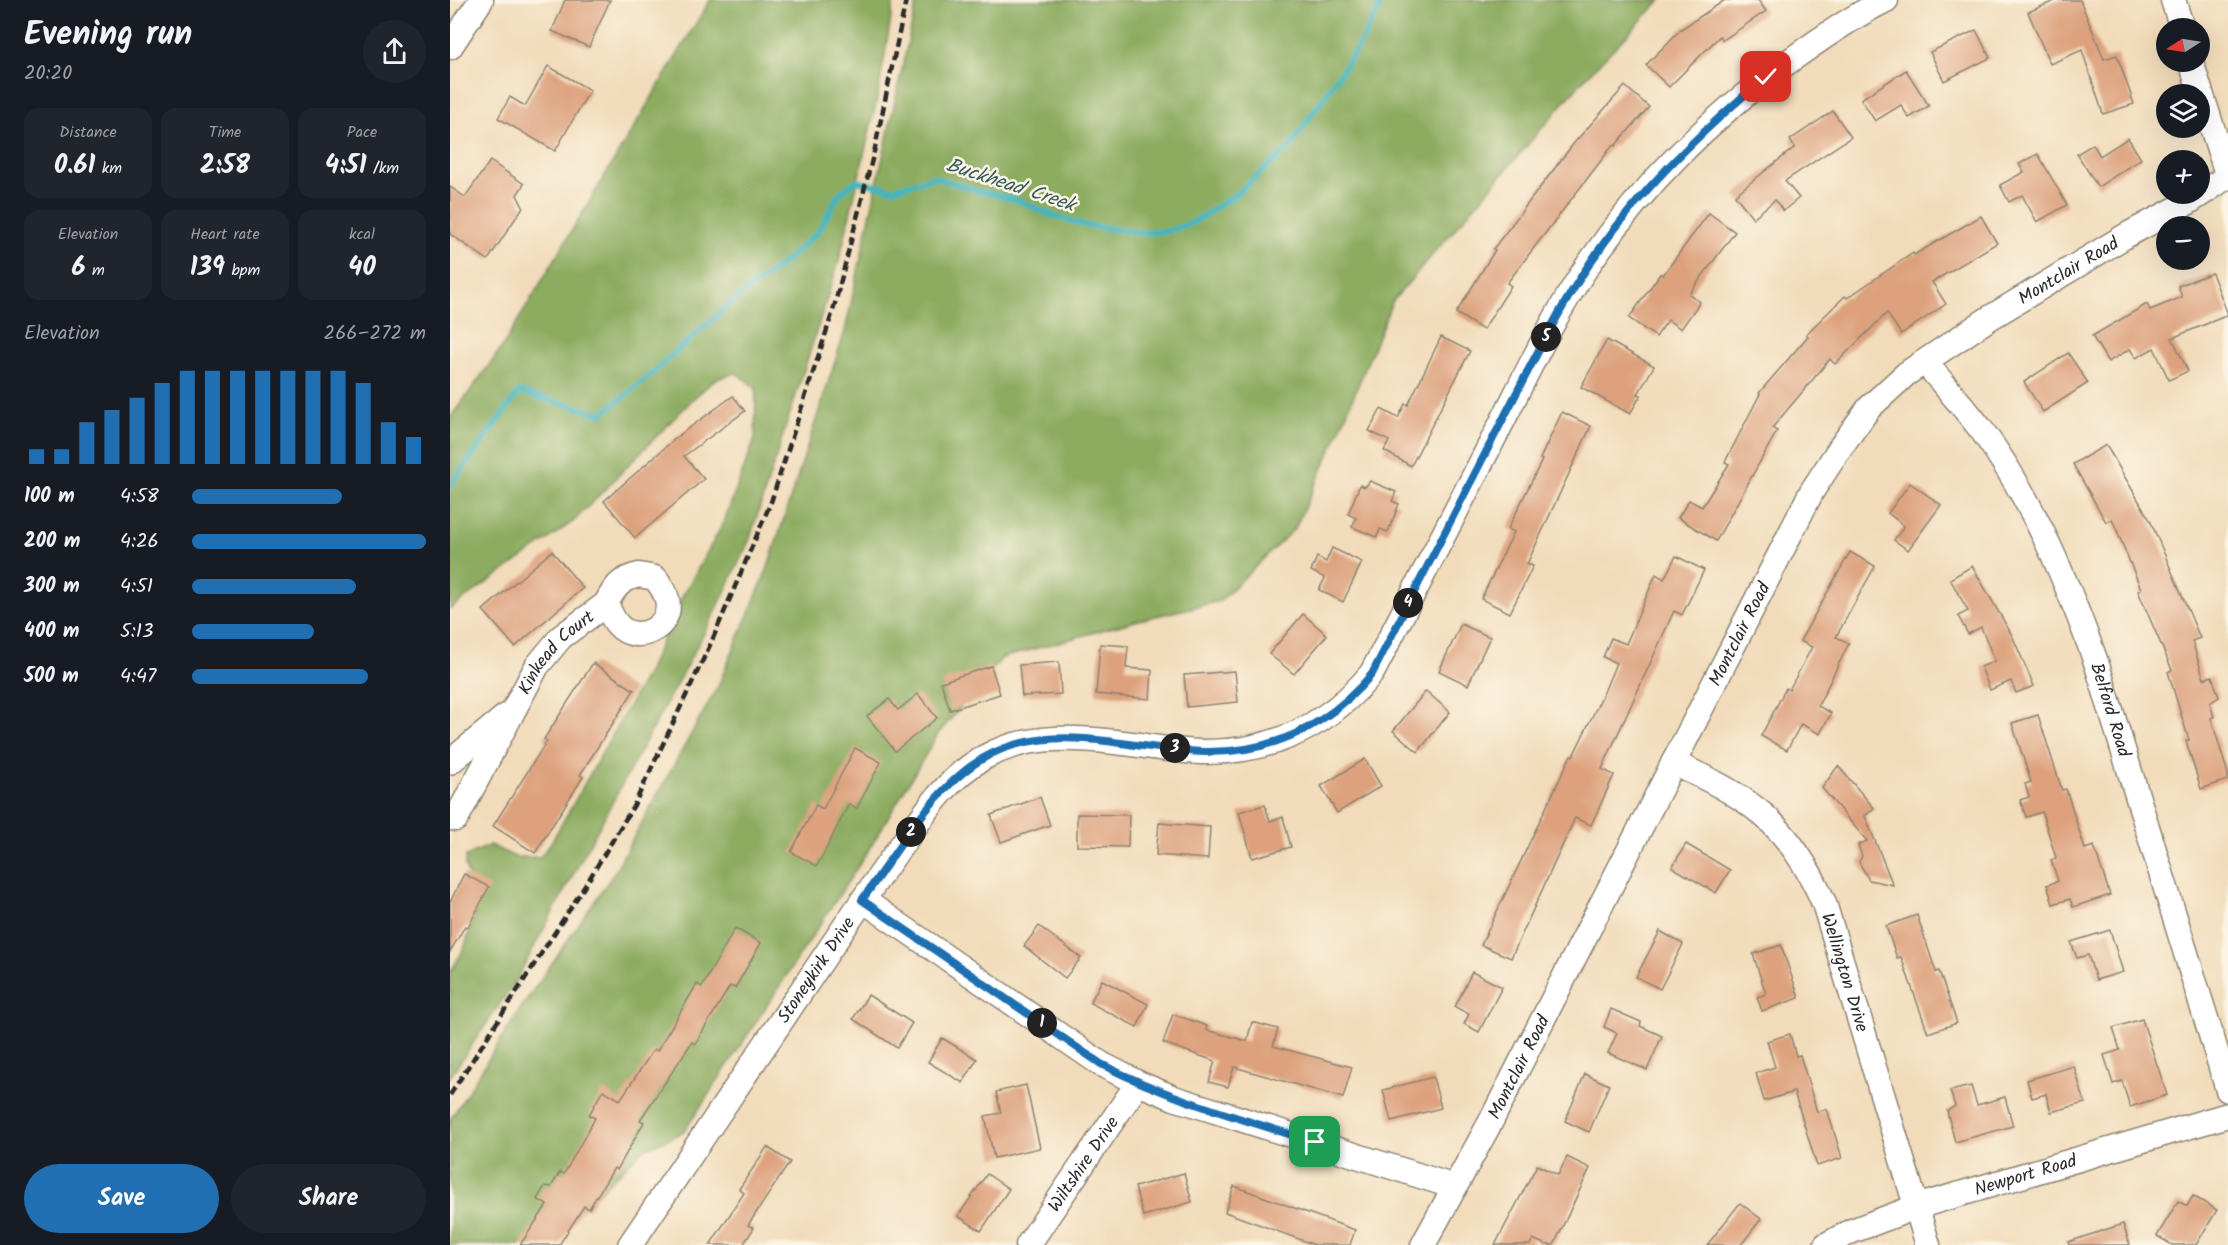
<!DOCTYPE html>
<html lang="en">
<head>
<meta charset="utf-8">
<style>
  :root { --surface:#171b24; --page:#20242c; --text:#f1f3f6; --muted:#9ea1a6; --accent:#1f6fb2 }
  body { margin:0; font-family:Kalam,sans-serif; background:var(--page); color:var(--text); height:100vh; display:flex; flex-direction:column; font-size:22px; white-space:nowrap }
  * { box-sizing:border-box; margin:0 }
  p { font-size:20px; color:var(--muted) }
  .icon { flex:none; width:33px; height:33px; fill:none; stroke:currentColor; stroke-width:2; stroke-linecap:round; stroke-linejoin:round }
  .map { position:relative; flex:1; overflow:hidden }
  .side { display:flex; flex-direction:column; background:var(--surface); width:450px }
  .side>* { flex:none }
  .needle { width:39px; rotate:258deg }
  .fabs { position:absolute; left:1706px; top:18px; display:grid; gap:12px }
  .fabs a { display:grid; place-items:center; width:54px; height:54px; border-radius:50%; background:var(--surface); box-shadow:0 6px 24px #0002; font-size:30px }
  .pin { position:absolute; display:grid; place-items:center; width:51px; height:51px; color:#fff; margin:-26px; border-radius:12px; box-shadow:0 3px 9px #0006 }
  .km { position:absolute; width:30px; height:30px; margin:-15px; border-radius:50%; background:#222; color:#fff; font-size:16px; line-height:30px; text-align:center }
  .round { display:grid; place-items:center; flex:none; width:63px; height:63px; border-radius:32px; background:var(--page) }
  .overview { display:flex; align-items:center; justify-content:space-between; height:102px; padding:0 24px }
  h1 { font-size:33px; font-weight:800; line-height:45px }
  .figures { display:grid; grid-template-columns:repeat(3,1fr); gap:9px; height:102px; padding:6px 24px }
  .figures div { display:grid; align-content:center; border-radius:15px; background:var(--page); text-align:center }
  .figures b { font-size:26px; font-weight:800 }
  .figures small { font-size:16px; font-weight:400 }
  .figures p { font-size:16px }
  .chart { height:168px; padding:12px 24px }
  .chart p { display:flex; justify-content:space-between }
  .chart svg { width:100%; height:108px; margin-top:6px; stroke:var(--accent); stroke-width:6 }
  .action { display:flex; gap:12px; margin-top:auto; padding:12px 24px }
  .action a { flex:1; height:69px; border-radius:36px; background:var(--accent); color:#fff; font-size:24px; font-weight:800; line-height:69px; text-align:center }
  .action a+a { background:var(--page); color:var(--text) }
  ul { padding:0 24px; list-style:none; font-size:20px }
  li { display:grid; grid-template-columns:96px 72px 1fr; align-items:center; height:45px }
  li i { height:15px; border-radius:8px; background:var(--accent) }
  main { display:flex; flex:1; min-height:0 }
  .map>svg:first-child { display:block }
  .forest { fill:#8cac60; stroke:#5c6c46; stroke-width:1.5 }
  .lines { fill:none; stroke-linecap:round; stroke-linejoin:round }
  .stream { stroke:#45b5be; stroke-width:6 }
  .building { fill:#dda17d }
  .minor-casing { stroke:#8e8372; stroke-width:27 }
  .minor { stroke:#fff; stroke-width:24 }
  .rail { stroke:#2b2b2b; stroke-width:4.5; stroke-dasharray:9 4.5; stroke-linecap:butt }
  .route-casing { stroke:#fff; stroke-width:12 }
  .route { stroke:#1f6fb2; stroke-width:8 }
  .labels { text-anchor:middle; stroke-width:5; stroke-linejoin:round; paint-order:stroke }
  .street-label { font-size:18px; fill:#2b2b2b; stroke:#fcf5e5 }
  .water-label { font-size:20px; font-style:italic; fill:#345b5e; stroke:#fcf5e5 }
</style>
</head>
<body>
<main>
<section class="side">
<div class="overview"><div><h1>Evening run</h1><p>20:20</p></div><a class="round"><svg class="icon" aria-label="share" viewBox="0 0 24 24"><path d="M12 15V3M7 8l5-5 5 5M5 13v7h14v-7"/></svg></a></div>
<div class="figures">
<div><p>Distance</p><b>0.61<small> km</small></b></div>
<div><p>Time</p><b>2:58</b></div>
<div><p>Pace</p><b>4:51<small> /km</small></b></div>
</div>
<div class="figures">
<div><p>Elevation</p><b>6<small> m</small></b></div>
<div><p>Heart rate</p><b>139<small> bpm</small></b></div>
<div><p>kcal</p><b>40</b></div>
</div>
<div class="chart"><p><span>Elevation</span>266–272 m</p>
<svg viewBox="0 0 160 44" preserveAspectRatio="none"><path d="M5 44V38M15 44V38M25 44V27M35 44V22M45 44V17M55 44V11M65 44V6M75 44V6M85 44V6M95 44V6M105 44V6M115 44V6M125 44V6M135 44V11M145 44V27M155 44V33"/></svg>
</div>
<ul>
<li><b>100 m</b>4:58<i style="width:64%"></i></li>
<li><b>200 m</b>4:26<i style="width:100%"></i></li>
<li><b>300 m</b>4:51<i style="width:70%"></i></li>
<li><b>400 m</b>5:13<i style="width:52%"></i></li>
<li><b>500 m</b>4:47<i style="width:75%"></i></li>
</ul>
<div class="action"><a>Save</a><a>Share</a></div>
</section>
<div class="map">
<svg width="1778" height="1245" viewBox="0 0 1778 1245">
  <rect width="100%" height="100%" fill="#fcf5e5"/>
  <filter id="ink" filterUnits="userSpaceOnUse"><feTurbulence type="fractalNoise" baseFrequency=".0167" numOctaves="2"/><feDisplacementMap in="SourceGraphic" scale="12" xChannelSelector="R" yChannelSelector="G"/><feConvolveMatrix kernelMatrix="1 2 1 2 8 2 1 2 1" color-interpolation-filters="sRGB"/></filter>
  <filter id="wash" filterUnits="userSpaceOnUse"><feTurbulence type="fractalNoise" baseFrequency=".008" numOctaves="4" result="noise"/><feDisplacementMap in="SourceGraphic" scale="24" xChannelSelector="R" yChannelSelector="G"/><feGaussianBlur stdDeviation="1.35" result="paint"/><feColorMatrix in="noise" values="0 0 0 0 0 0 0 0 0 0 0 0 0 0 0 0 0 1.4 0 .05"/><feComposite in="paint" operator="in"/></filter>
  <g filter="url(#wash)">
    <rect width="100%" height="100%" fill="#f1dbba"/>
    <g class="forest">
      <path d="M260 0H444L428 95 389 261 299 541 265 613 65 982 0 1077V973L14 949 26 911 25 891 15 867 16 856 40 845 65 857H90L102 841 200 668 228 604 273 524 305 439 306 388 286 373 266 379 245 397 124 521 0 609V418L51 349Z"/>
      <path d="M467 0H1211L1137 76 942 302 888 435 845 528 770 601 689 620 552 658 488 734 418 851 234 1132 194 1149 94 1245H0V1120L69 1011 162 876 268 686 317 570 395 331Z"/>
    </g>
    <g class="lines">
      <path class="stream" d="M0 486 69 392 152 414 198 377 284 300 331 265 369 231 389 194 406 181 443 189 484 177 528 191 567 200 601 215 634 225 692 233 718 231 742 223 785 195 839 148 912 41 933 0"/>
    </g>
    <g id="blocks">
      <g class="building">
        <path d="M115 0H160L139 47 102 31Z"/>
        <path d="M1275 0H1308L1316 11 1273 40 1270 36 1219 87 1196 65 1231 29Z"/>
        <path d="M1607 0H1630L1654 59 1667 55 1684 104 1653 114 1632 50 1600 64 1578 12Z"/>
        <path d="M1526 30 1540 58 1494 81 1480 52Z"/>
        <path d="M98 66 140 90 105 151 48 118 60 97 75 106Z"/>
        <path d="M1456 70 1479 106 1459 118 1451 105 1425 121 1411 99Z"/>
        <path d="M1175 86 1199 107 1165 146 1163 145 1057 283 1061 286 1033 330 1006 313 1045 250 1043 249 1124 143Z"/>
        <path d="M1383 111 1401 137 1335 181 1349 198 1333 211 1325 200 1303 218 1285 195 1345 147 1340 140Z"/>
        <path d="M1678 138 1691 159 1648 187 1627 154 1643 144 1650 156Z"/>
        <path d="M1588 154 1617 205 1587 222 1572 195 1559 202 1550 185 1574 172 1569 164Z"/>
        <path d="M40 161 74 184 67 195 73 207 38 260 0 234V187L15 197Z"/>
        <path d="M1259 213 1285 232 1239 294 1250 302 1231 329 1218 320 1206 337 1179 318 1210 274 1213 275Z"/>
        <path d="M1531 216 1547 243 1482 282 1496 304 1451 334 1437 313 1385 364 1380 359 1322 428 1327 431 1266 541 1228 518 1239 500 1252 507 1279 464 1275 462 1310 394 1309 393 1358 336 1356 334 1395 296 1397 298 1463 253 1464 255Z"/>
        <path d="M1762 273 1778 315 1722 338 1738 371 1719 380 1704 348 1686 358 1680 349 1658 362 1642 336 1697 304 1700 310 1732 297 1728 286Z"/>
        <path d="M991 337 1020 351 961 466 934 451 939 441 919 431 931 409 948 418 955 404 958 405Z"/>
        <path d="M1157 340 1204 366 1188 394 1191 395 1180 414 1131 387Z"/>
        <path d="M1618 353 1638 383 1593 412 1574 382Z"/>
        <path d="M283 396 295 411 234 456 254 479 185 538 154 501 228 436Z"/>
        <path d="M1112 412 1141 426 1077 564 1083 566 1060 613 1031 599 1064 532 1058 529 1092 460 1090 459Z"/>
        <path d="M1656 445 1700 520 1750 638 1742 641 1754 679 1762 676 1769 697 1760 703 1764 717 1761 718 1778 774V780L1751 789 1736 741 1739 740 1718 672 1722 670 1688 591 1691 589 1662 519 1656 522 1623 464Z"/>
        <path d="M920 481 946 492 942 501 949 504 938 532 930 529 927 537 902 527 906 518 898 514 910 485 915 487Z"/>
        <path d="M1460 483 1491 505 1458 550 1444 540 1454 526 1438 513Z"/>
        <path d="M882 548 912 562 893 602 869 590 875 578 861 571 867 557 876 562Z"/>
        <path d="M102 551 133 588 65 647 33 610Z"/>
        <path d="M1400 552 1425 566 1386 637 1399 643 1368 706 1381 713 1370 734 1351 724 1337 750 1311 736 1336 688 1339 690 1362 647 1350 641Z"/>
        <path d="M1226 556 1254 570 1232 615 1224 611 1152 769 1164 775 1141 825 1125 818 1061 958 1031 945 1121 755 1123 756 1154 692 1166 663 1153 657 1161 638 1176 644 1206 574 1214 579Z"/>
        <path d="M1522 566 1562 635 1584 686 1566 693 1561 681 1540 690 1531 667 1545 661 1531 627 1518 634 1508 616 1518 611 1500 579Z"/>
        <path d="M853 614 877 635 844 674 819 654Z"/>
        <path d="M1011 624 1040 637 1018 685 989 671Z"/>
        <path d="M650 644 678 646 676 668 702 670 700 699 646 694Z"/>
        <path d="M609 662 611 694 572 696 569 665Z"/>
        <path d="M143 663 184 690 130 775 133 777 85 853 43 826 97 741 94 739Z"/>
        <path d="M541 666 550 694 500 710 491 682Z"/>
        <path d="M785 671 788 702 737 707 734 675Z"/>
        <path d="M976 691 1000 712 968 752 943 731Z"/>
        <path d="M468 694 487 718 445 751 417 716 439 699 448 710Z"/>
        <path d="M1588 715 1612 790 1616 789 1635 849 1644 846 1660 895 1623 907 1620 899 1603 904 1597 885 1608 881 1601 860 1606 858 1592 812 1576 817 1570 800 1579 797 1575 784 1581 782 1562 723Z"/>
        <path d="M405 748 431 762 407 808 399 804 367 866 341 852 366 805 373 809Z"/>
        <path d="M915 759 931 786 887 813 871 786Z"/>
        <path d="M1388 766 1424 808 1415 816 1443 885 1419 880 1409 862 1412 856 1408 845 1417 841 1372 788Z"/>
        <path d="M590 797 600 825 551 842 541 815Z"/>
        <path d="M815 805 820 821 833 817 841 847 802 858 789 812Z"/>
        <path d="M627 814 679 815 678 847 627 846Z"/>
        <path d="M709 823 760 827 758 859 706 855Z"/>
        <path d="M1236 844 1280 870 1266 893 1222 867Z"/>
        <path d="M14 874 39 887 18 927 15 926 0 952V902Z"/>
        <path d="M1467 915 1486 972 1489 971 1507 1023 1478 1033 1451 957 1447 958 1436 926Z"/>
        <path d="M589 926 631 958 615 978 574 946Z"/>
        <path d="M285 928 311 943 285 988 280 986 245 1044 242 1042 190 1120 194 1122 167 1170 164 1168 139 1209 134 1206 109 1245H70L97 1205 87 1199 95 1186 101 1187 110 1172 114 1174 145 1118 139 1115 153 1090 170 1100 204 1049 207 1051 247 984 252 987Z"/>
        <path d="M1660 930 1673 972 1646 980 1638 955 1627 958 1621 942Z"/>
        <path d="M1210 931 1233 944 1210 989 1186 977Z"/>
        <path d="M1331 945 1349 998 1312 1011 1307 997 1316 994 1303 954Z"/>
        <path d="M1022 972 1052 987 1029 1032 1014 1024 1019 1014 1005 1007Z"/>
        <path d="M652 980 698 1004 687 1027 640 1003Z"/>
        <path d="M418 995 462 1023 447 1048 403 1019Z"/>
        <path d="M1161 1009 1191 1022 1190 1026 1212 1036 1197 1070 1158 1053 1167 1033 1154 1027Z"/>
        <path d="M723 1014 757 1026 756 1030 797 1041 802 1022 828 1029 823 1046 902 1067 893 1098 784 1067 778 1087 759 1082 765 1061 713 1043Z"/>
        <path d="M1692 1019 1717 1095 1680 1107 1672 1081 1663 1084 1654 1055 1670 1050 1663 1028Z"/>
        <path d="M1340 1034 1346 1056 1350 1055 1367 1112 1377 1109 1392 1158 1367 1166 1344 1092 1314 1101 1306 1073 1325 1067 1317 1041Z"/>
        <path d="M492 1038 527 1059 513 1083 478 1062Z"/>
        <path d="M1624 1066 1635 1103 1601 1112 1596 1094 1582 1098 1577 1080Z"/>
        <path d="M1135 1074 1159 1085 1139 1132 1115 1121Z"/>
        <path d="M983 1077 991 1108 941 1121 933 1090Z"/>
        <path d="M576 1085 590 1148 544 1158 535 1116 551 1113 546 1092Z"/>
        <path d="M1521 1086 1527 1105 1555 1097 1563 1126 1505 1142 1497 1111 1505 1106 1500 1091Z"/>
        <path d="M317 1147 340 1162 298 1225 304 1228 293 1245H260L294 1193 289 1189Z"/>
        <path d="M1117 1157 1140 1168 1104 1245H1096L1083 1239 1080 1245H1045L1087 1165 1108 1175Z"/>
        <path d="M734 1173 742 1202 693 1216 685 1187Z"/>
        <path d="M537 1174 559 1189 531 1231 508 1216Z"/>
        <path d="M784 1186 905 1230 900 1245H865L775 1212Z"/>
        <path d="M1743 1196 1767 1210 1746 1245H1722L1707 1236 1728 1201 1737 1206Z"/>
        <path d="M1290 1203 1311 1219 1291 1245H1257Z"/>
        <path d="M1673 1224 1680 1245H1619L1618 1242Z"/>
      </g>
    </g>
  </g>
  <g filter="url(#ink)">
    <use href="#blocks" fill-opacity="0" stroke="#8e8372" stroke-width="1.5"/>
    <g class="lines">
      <g class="minor-casing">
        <g id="minor">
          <path d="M1723 0 1732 28"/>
          <path d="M0 47 31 0"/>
          <path d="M1741 62 1778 177"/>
          <path id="s1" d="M1475 362C1494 385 1515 408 1533 432 1584 502 1618 584 1647 665L1778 1090"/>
          <path d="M189 575 205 578C210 584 215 591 217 599 224 627 187 646 168 625 162 619 160 611 156 604 164 588 170 579 189 575Z"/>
          <path d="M0 762 56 716"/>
          <path id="s2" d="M1223 763C1300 797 1339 823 1374 903L1478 1245"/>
          <path id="s3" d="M0 818 6 819 87 666 111 637 156 604"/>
          <path d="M413 900 651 1064 688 1083 724 1098 1005 1187"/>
          <path id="s4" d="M180 1245C245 1149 310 1052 375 956 399 920 423 885 448 850 473 816 496 778 535 757 576 735 619 737 665 742 695 745 726 752 756 752 824 752 879 725 922 673 964 592 1006 510 1049 428 1077 373 1103 317 1138 265 1195 182 1266 112 1348 55 1376 35 1405 15 1436 0"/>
          <path id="s5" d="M578 1245 688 1083"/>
          <path id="s6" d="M973 1245 1040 1123 1362 491 1392 445 1419 408 1456 374 1538 319 1677 235 1739 202 1778 176"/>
          <path id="s7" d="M1376 1245 1402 1231 1466 1207 1778 1115"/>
        </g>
      </g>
      <use href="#minor" class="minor"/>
      <path class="rail" d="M0 1095 138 881 184 805 261 643 321 502 383 311 425 148 456 0"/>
    </g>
  </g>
  <g class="lines" filter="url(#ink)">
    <g class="route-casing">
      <path id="route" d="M865 1142C792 1119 719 1099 651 1064L412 900C447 852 482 789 532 759 570 736 614 736 656 741 688 745 722 751 755 752 823 753 879 725 922 674 965 590 1008 507 1051 423 1087 354 1121 282 1171 221 1214 167 1263 121 1316 77"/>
    </g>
    <use href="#route" class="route"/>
  </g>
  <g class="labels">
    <g class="street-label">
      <text dy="6" stroke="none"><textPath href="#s6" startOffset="1192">Montclair Road</textPath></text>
      <text dy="6" stroke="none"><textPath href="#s6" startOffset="688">Montclair Road</textPath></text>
      <text dy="6" stroke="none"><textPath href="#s3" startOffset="202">Kinkead Court</textPath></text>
      <text dy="6" stroke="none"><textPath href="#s1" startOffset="398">Belford Road</textPath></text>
      <text dy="6" stroke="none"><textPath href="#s4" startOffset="332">Stoneykirk Drive</textPath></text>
      <text dy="6" stroke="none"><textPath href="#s2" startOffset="285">Wellington Drive</textPath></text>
      <text dy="6" stroke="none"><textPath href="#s6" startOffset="202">Montclair Road</textPath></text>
      <text dy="6" stroke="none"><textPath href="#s5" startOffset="98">Wiltshire Drive</textPath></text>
      <text dy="6" stroke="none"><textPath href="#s7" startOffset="212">Newport Road</textPath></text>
    </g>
    <g class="water-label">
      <text transform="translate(561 184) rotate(18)" y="7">Buckhead Creek</text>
    </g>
  </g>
</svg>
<div class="fabs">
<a><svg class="needle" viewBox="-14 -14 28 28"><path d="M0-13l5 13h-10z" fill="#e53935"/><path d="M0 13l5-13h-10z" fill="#9ea1a6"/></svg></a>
<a><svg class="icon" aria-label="layers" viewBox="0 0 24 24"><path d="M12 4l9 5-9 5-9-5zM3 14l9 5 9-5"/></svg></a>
<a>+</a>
<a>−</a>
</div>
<div class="pin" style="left:865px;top:1142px;background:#1e9e55"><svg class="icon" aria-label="arrive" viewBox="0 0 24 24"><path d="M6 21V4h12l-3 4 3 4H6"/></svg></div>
<div class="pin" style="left:1316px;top:77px;background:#d93025"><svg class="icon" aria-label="check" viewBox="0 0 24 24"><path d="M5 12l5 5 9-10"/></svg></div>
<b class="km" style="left:592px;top:1023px">1</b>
<b class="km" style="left:461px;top:832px">2</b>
<b class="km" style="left:725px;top:748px">3</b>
<b class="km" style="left:958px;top:603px">4</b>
<b class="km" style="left:1096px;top:337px">5</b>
</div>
</main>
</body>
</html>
